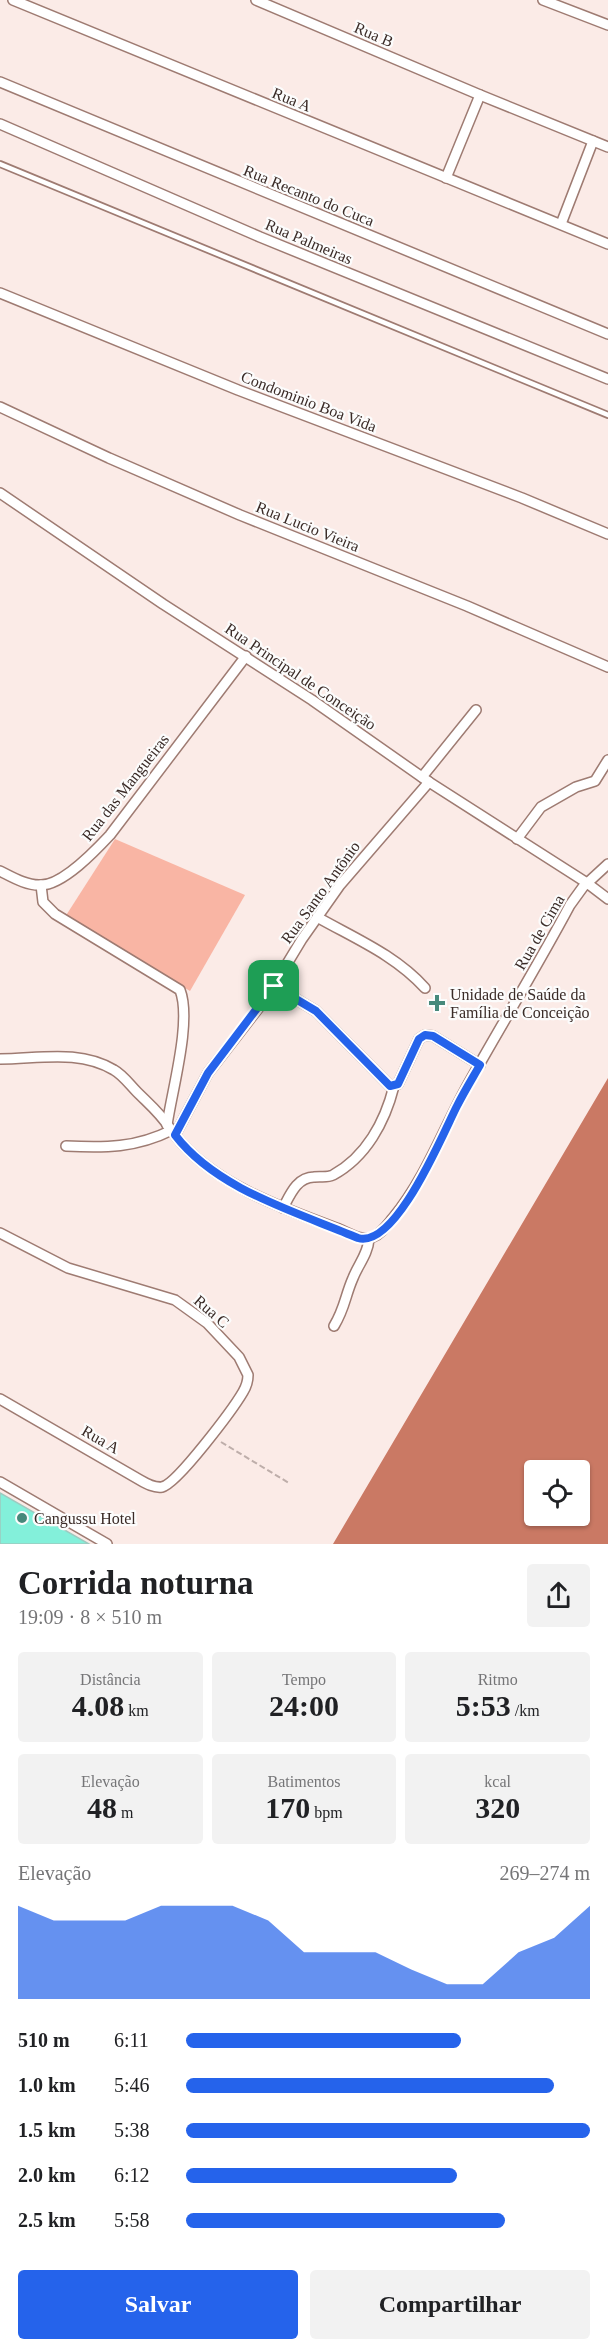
<!DOCTYPE html>
<html lang="pt">
<head>
<meta charset="utf-8">
<style>
  :root { --surface:#fff; --page:#f2f2f2; --text:#202124; --muted:#757577; --accent:#2563eb }
  body { margin:0; font-family:Georgia,serif; background:var(--page); color:var(--text); height:100vh; display:flex; flex-direction:column; font-size:22px; white-space:nowrap }
  * { box-sizing:border-box; margin:0 }
  p { font-size:20px; color:var(--muted) }
  .icon { flex:none; width:33px; height:33px; fill:none; stroke:currentColor; stroke-width:2; stroke-linecap:round; stroke-linejoin:round }
  .map { position:relative; height:1544px; overflow:hidden }
  .drawer { display:flex; flex-direction:column; background:var(--surface); flex:1 }
  .drawer>* { flex:none }
  .controls { position:absolute; left:524px; top:1460px; display:grid; gap:12px }
  .controls a { display:grid; place-items:center; width:66px; height:66px; border-radius:6px; background:var(--surface); box-shadow:0 2px 4px #0004; font-size:30px }
  .pin { position:absolute; display:grid; place-items:center; width:51px; height:51px; color:#fff; margin:-26px; border-radius:12px; box-shadow:0 3px 9px #0006 }
  .round { display:grid; place-items:center; flex:none; width:63px; height:63px; border-radius:6px; background:var(--page) }
  .head { display:flex; align-items:center; justify-content:space-between; height:102px; padding:0 18px }
  h1 { font-size:33px; font-weight:800; line-height:45px }
  .metrics { display:grid; grid-template-columns:repeat(3,1fr); gap:9px; height:102px; padding:6px 18px }
  .metrics div { display:grid; align-content:center; border-radius:6px; background:var(--page); text-align:center }
  .metrics b { font-size:30px; font-weight:800 }
  .metrics small { font-size:16px; font-weight:400 }
  .metrics p { font-size:16px }
  .chart { height:168px; padding:12px 18px }
  .chart p { display:flex; justify-content:space-between }
  .chart svg { width:100%; height:108px; margin-top:6px; fill:var(--accent); opacity:.7 }
  .primary-button { display:flex; gap:12px; margin-top:auto; padding:12px 18px }
  .primary-button a { flex:1; height:69px; border-radius:6px; background:var(--accent); color:#fff; font-size:24px; font-weight:800; line-height:69px; text-align:center }
  .primary-button a+a { background:var(--page); color:var(--text) }
  ul { padding:0 18px; list-style:none; font-size:20px }
  li { display:grid; grid-template-columns:96px 72px 1fr; align-items:center; height:45px }
  li i { height:15px; border-radius:8px; background:var(--accent) }
  .map>svg:first-child { display:block }
  .green { fill:#f9b5a4 }
  .water { fill:#ca7964; fill-rule:evenodd }
  .building { fill:#83f0da; stroke:#9ec9bf; stroke-width:1.5 }
  .lines { fill:none; stroke-linecap:round; stroke-linejoin:round }
  .lane-casing { stroke:#9e7b72; stroke-width:8 }
  .street-casing { stroke:#9e7b72; stroke-width:12 }
  .path { stroke:#beaeaa; stroke-width:2; stroke-dasharray:6 3; stroke-linecap:butt }
  .lane { stroke:#fff; stroke-width:4.5 }
  .street { stroke:#fff; stroke-width:9 }
  .route-casing { stroke:#fff; stroke-width:12 }
  .route { stroke:#2563eb; stroke-width:8 }
  .poi-dot { fill:#46897b; stroke:#fcfcfc; stroke-width:2 }
  .labels { text-anchor:middle; stroke-width:4.5; stroke-linejoin:round; paint-order:stroke }
  .street-label { font-size:16px; fill:#3a2b27; stroke:#fcfcfc }
  .poi-label { font-size:16px; fill:#3a2b27; stroke:#fcfcfc; text-anchor:start }
</style>
</head>
<body>
<div class="map">
<svg width="608" height="1544" viewBox="0 0 608 1544">
  <rect width="100%" height="100%" fill="#fbebe7"/>
  <path class="green" d="M115 839 245 895 190 991 65 917Z"/>
  <path class="water" d="M608 1078V1544H333ZM534 1470H579V1515H534Z"/>
  <path class="building" d="M0 1493 89 1544H0Z"/>
  <g class="lines">
    <g class="lane-casing">
      <path id="lane" d="M0 164 608 415"/>
    </g>
    <g class="street-casing">
      <g id="street">
        <path d="M13 0 608 244"/>
        <path d="M256 0 480 95 608 147"/>
        <path d="M543 0 608 25"/>
        <path d="M0 82 608 334"/>
        <path d="M0 124 260 237 608 379"/>
        <path d="M446 178 480 95"/>
        <path d="M561 224 593 141"/>
        <path d="M0 293 238 390 522 498 608 534"/>
        <path d="M0 407 109 458 240 515 467 606 608 667"/>
        <path d="M0 493 163 604 312 700 429 782 587 883 608 899"/>
        <path d="M422 777 476 710"/>
        <path d="M429 782 340 885 302 939 267 997 208 1073 175 1135C211 1183 284 1209 339 1229 349 1233 362 1242 373 1237 381 1234 387 1225 393 1218 425 1179 442 1132 466 1088 500 1027 537 967 570 905L583 887 608 864"/>
        <path d="M517 839 541 807 576 787 595 781 608 760"/>
        <path d="M0 871C12 877 27 886 41 885 63 885 96 850 110 835L246 656"/>
        <path d="M41 885 43 902 55 914 180 990C192 1021 172 1090 167 1125"/>
        <path d="M317 917C356 939 395 955 425 988"/>
        <path d="M274 986 316 1011 390 1086 398 1084 419 1039 425 1035 433 1036 480 1065"/>
        <path d="M0 1059C38 1059 79 1049 114 1070 123 1075 130 1085 137 1092 149 1104 160 1113 169 1127"/>
        <path d="M66 1146C105 1148 136 1148 172 1130"/>
        <path d="M283 1208C290 1195 297 1177 314 1177 321 1176 327 1178 333 1175 366 1157 385 1122 394 1086"/>
        <path d="M0 1233 68 1268 175 1300 207 1323 239 1357 248 1375C248 1381 246 1387 243 1392 233 1409 177 1484 162 1487 154 1488 147 1484 140 1480L0 1399"/>
        <path d="M334 1326C345 1308 345 1296 353 1278 358 1265 368 1254 369 1239"/>
        <path d="M0 1482 107 1544"/>
      </g>
    </g>
    <path class="path" d="M221 1442 289 1483"/>
    <use href="#lane" class="lane"/>
    <use href="#street" class="street"/>
  </g>
  <g class="lines">
    <g class="route-casing">
      <path id="route" d="M274 986 316 1011 390 1086 398 1084 419 1039 425 1035 433 1036 480 1065C472 1079 464 1092 457 1106 443 1133 396 1249 358 1238 297 1212 217 1190 175 1135L208 1073Z"/>
    </g>
    <use href="#route" class="route"/>
  </g>
  <g class="poi-dot">
    <path d="M434 994h6v6h6v6h-6v6h-6v-6h-6v-6h6z"/>
    <circle cx="22" cy="1518" r="6"/>
  </g>
  <g class="labels">
    <g class="street-label">
      <text transform="translate(374 34) rotate(23)" y="6">Rua B</text>
      <text transform="translate(292 99) rotate(22)" y="6">Rua A</text>
      <text transform="translate(309 195) rotate(22)" y="6">Rua Recanto do Cuca</text>
      <text transform="translate(309 241) rotate(23)" y="6">Rua Palmeiras</text>
      <text transform="translate(309 401) rotate(21)" y="6">Condominio Boa Vida</text>
      <text transform="translate(308 526) rotate(22)" y="6">Rua Lucio Vieira</text>
      <text transform="translate(301 676) rotate(34)" y="6">Rua Principal de Conceição</text>
      <text transform="translate(125 787) rotate(-52)" y="6">Rua das Mangueiras</text>
      <text transform="translate(320 892) rotate(-54)" y="6">Rua Santo Antônio</text>
      <text transform="translate(539 932) rotate(-60)" y="6">Rua de Cima</text>
      <text transform="translate(212 1311) rotate(41)" y="6">Rua C</text>
      <text transform="translate(101 1439) rotate(30)" y="6">Rua A</text>
    </g>
    <g class="poi-label">
      <text x="450" y="1000">Unidade de Saúde da<tspan x="450" dy="18">Família de Conceição</tspan></text>
      <text x="34" y="1524">Cangussu Hotel</text>
    </g>
  </g>
</svg>
<div class="controls">
<a><svg class="icon" aria-label="locate" viewBox="0 0 24 24"><circle cx="12" cy="12" r="6"/><path d="M12 2v4M12 18v4M2 12h4M18 12h4"/></svg></a>
</div>
<div class="pin" style="left:274px;top:986px;background:#1e9e55"><svg class="icon" aria-label="arrive" viewBox="0 0 24 24"><path d="M6 21V4h12l-3 4 3 4H6"/></svg></div>
</div>
<section class="drawer">
<div class="head"><div><h1>Corrida noturna</h1><p>19:09 · 8 × 510 m</p></div><a class="round"><svg class="icon" aria-label="share" viewBox="0 0 24 24"><path d="M12 15V3M7 8l5-5 5 5M5 13v7h14v-7"/></svg></a></div>
<div class="metrics">
<div><p>Distância</p><b>4.08<small> km</small></b></div>
<div><p>Tempo</p><b>24:00</b></div>
<div><p>Ritmo</p><b>5:53<small> /km</small></b></div>
</div>
<div class="metrics">
<div><p>Elevação</p><b>48<small> m</small></b></div>
<div><p>Batimentos</p><b>170<small> bpm</small></b></div>
<div><p>kcal</p><b>320</b></div>
</div>
<div class="chart"><p><span>Elevação</span>269–274 m</p>
<svg viewBox="0 0 160 44" preserveAspectRatio="none"><path d="M0 44V6L10 12L20 12L30 12L40 6L50 6L60 6L70 12L80 25L90 25L100 25L110 32L120 38L130 38L140 25L150 19L160 6V44z"/></svg>
</div>
<ul>
<li><b>510 m</b>6:11<i style="width:68%"></i></li>
<li><b>1.0 km</b>5:46<i style="width:91%"></i></li>
<li><b>1.5 km</b>5:38<i style="width:100%"></i></li>
<li><b>2.0 km</b>6:12<i style="width:67%"></i></li>
<li><b>2.5 km</b>5:58<i style="width:79%"></i></li>
</ul>
<div class="primary-button"><a>Salvar</a><a>Compartilhar</a></div>
</section>
</body>
</html>
